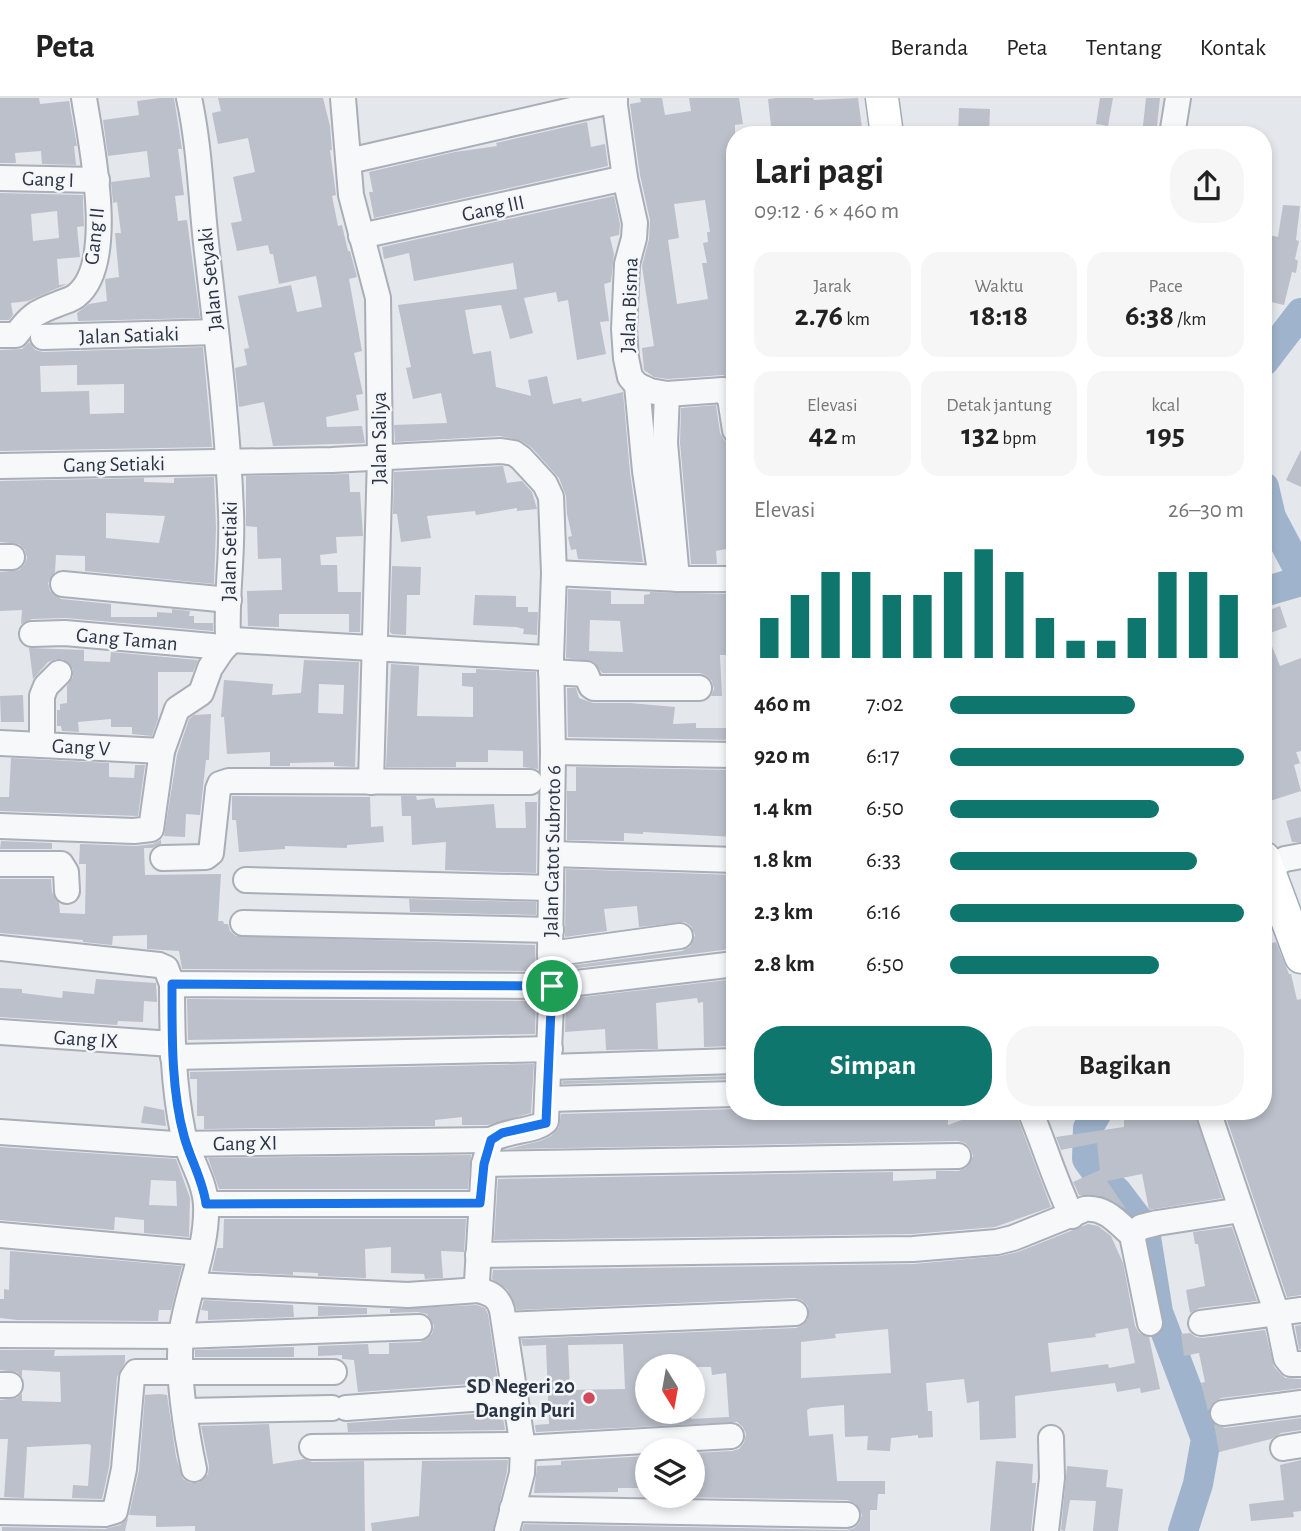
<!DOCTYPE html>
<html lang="id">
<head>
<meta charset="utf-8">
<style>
  :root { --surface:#fff; --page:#f6f6f6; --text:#222; --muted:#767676; --line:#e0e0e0; --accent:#0f766e }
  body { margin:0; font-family:"Alegreya Sans",sans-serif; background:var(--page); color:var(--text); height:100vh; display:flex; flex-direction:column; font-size:26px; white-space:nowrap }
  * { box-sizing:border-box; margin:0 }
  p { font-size:23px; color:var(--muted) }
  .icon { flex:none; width:38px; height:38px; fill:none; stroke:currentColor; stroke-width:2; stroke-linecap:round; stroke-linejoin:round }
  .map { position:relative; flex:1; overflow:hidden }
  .details { position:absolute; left:726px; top:28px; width:546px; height:994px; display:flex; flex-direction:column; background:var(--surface); border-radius:28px; box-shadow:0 4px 10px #0003 }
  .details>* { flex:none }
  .needle { width:46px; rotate:169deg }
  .tools { position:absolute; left:635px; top:1256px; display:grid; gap:14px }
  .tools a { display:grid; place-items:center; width:70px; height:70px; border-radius:50%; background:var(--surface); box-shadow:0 4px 10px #0003; font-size:35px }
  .pin { position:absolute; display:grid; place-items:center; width:60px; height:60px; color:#fff; margin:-30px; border:4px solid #fff; border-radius:50%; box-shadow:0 2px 7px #0007 }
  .round { display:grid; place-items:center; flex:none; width:74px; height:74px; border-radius:28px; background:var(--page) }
  .summary { display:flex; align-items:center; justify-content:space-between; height:119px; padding:0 28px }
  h1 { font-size:38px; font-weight:700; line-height:52px }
  .figures { display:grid; grid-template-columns:repeat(3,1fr); gap:10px; height:119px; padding:7px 28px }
  .figures div { display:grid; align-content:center; border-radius:18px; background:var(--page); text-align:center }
  .figures b { font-size:30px; font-weight:700 }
  .figures small { font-size:19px; font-weight:400 }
  .figures p { font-size:19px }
  .chart { height:196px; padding:14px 28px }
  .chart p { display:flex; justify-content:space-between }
  .chart svg { width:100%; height:126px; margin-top:7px; stroke:var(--accent); stroke-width:6 }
  .button { display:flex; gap:14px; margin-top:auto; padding:14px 28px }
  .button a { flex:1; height:80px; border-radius:28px; background:var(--accent); color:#fff; font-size:28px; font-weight:700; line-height:80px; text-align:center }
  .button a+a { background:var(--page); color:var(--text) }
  ul { padding:0 28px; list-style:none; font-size:23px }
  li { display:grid; grid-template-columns:112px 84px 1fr; align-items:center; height:52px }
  li i { height:18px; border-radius:9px; background:var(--accent) }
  header { display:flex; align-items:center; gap:42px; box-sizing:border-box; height:98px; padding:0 35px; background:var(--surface); border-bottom:2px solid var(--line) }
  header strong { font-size:33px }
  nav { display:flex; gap:38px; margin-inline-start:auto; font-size:24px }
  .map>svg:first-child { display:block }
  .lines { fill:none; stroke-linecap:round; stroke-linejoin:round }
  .river { stroke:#9fb4cc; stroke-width:30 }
  .building { fill:#bbc0ca; fill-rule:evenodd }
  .minor-casing { stroke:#a9aeb7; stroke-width:28 }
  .major-casing { stroke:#a3abb8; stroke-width:35 }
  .minor { stroke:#f7f8fa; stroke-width:24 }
  .major { stroke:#fff; stroke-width:32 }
  .route-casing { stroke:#fff; stroke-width:14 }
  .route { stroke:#1a73e8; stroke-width:9 }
  .poi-dot { fill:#d1495b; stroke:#f4f6f9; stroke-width:2.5 }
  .labels { text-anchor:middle; stroke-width:5; stroke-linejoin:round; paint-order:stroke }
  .street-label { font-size:21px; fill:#2b3445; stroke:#f4f6f9 }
  .poi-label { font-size:21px; font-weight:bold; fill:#2b3445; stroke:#f4f6f9; text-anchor:end }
</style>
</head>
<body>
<header>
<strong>Peta</strong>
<nav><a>Beranda</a><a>Peta</a><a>Tentang</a><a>Kontak</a></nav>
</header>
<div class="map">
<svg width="1301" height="1433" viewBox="0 0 1301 1433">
  <rect width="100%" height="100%" fill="#e4e7ec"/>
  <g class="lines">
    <g class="river">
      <path d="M1264 263 1301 215"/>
      <path d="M1264 389 1271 419 1301 476"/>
      <path d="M1264 494 1301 483"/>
      <path d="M1098 1013 1088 1030 1087 1061 1100 1079 1117 1094 1139 1123"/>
      <path d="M1146 1139 1158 1214 1206 1341 1198 1386 1183 1433"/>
    </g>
  </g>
  <g class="building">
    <path d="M0 0H39L40 6 69 3 77 48H74L76 67 42 66 41 53 15 55 16 65H0Z"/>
    <path d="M160 0H174L182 51H178L184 97 175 98 178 123 187 122 200 220 78 223 77 215 89 206 107 203 105 181 119 179 115 135H121L117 104 113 105 111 84 150 79 147 53 108 58 103 22 139 17 137 3Z"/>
    <path d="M218 0H323L330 28 332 52H330L336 97 332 98 338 128 342 127 348 153H350L357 179 349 181 362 253 354 255 363 296 356 297 359 312 326 319 327 329 362 328 365 345 273 348 264 304 239 309 235 270 247 267 244 251 249 250 238 198 291 187 297 214 322 209 316 178 279 186 273 156H270L268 147 237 153 231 125 242 123 233 79 255 74 248 40 218 46 212 15 221 13Z"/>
    <path d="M640 0H662L665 17 691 13 689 0H739L743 26 735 27V215L729 216 735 252V283L723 277 668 281 654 279 644 272 642 250 654 248 642 168 649 141 650 122 640 77 630 6 641 4ZM705 102 710 134H707L708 144 703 145 707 165H702L708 201 677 206 668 142 679 140 674 106Z"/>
    <path d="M777 0H813L814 2 858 0 863 37H844L842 28 798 37H772L768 1Z"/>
    <path d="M1100 0H1113L1108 28 1096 26Z"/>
    <path d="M1146 0H1160L1156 37H1142Z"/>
    <path d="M959 10 990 11 989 37H958Z"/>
    <path d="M587 24 591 49 605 46 608 68 374 120 369 94H373L369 74 455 54 497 48 496 45Z"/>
    <path d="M0 95 83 97V104L84 128 77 129 80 159 57 161 59 187 67 186 28 203 11 205 13 217 9 222H0ZM57 113 59 140 33 143 31 116Z"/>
    <path d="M614 98 620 126 619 137 610 139 614 156 611 184 604 186 609 223 600 224 606 256 577 262 568 202 558 204 556 194 524 200 533 235 510 241 501 207 465 212 473 256 491 253 496 289 531 298 528 282 547 278 553 306 581 300 582 304 623 294 630 375 643 464H640L578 461 576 451 571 452 568 439 572 438 567 416 566 398 559 380 532 350 522 343 500 338 395 344 394 327 447 325 441 295 413 301 406 270 411 269 398 207 517 191 513 165 414 183 409 155 384 161 382 149Z"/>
    <path d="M1283 107 1300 108 1296 142 1299 143 1295 161 1298 163 1296 175 1292 174 1284 207 1267 203 1271 188 1264 186V136L1278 139Z"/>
    <path d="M29 244 35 252 43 254 203 249 212 349 0 353V252L22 251ZM77 267V287L124 286V315L90 316 89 293 41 294 40 268Z"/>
    <path d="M716 307 720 335 724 342 730 346 735 376V449L716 453 717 466H691L680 345 681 310Z"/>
    <path d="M1301 352V389L1286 382Z"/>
    <path d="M503 368 507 385 522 383 532 394 537 411 517 413V410L476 417 475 413 427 418 431 440 401 444 397 416H393L394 374Z"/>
    <path d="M349 376 350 394H360L363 438 336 439 337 455 320 457 321 467H337L338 494H361L360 534H349V516H279V529L248 528 247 493 282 492 281 460 258 461 257 429 246 428V378Z"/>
    <path d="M214 379 216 430 214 486 85 473V458L56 457 55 474 48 485 50 493 61 501 111 506V519H157V514L172 515V511L190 513 189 518H194V525H213V533L66 520 32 521 21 526 22 512 0 513V474L19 472 24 467 27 460 25 452 19 446 0 444V383L144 380V384L174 385V380ZM106 415 165 418 159 445 106 440Z"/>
    <path d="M392 468 421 469 420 497H407L406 537 392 536 390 534Z"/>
    <path d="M568 491 611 493V506H644V497L650 496V494L735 496V553H726V557H720L722 598H711L714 591 712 583 707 578 700 575H602L594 564 566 560ZM590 522 620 523 623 554 589 553Z"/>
    <path d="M475 497 516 498V509H528V514H538L537 537 523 536 524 531 516 529 473 527Z"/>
    <path d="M1280 508 1287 529 1267 536 1280 568 1301 560V653L1296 654 1300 665 1294 667 1301 693 1264 705V514Z"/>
    <path d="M29 550 84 552V563L110 564 111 554 198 562 193 574H158V621L152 638 132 636V629H111V621L78 624 79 634 62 633 61 628H57V612H60V606L67 605V588L73 579V571L63 561H56L48 564 33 581Z"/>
    <path d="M304 562 359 564 355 669 334 668V664L290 665V668H270V654L227 656 224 619H221L224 582 273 586 272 597 301 595ZM319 586 344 587 343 616 318 615Z"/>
    <path d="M391 566 419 568 417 618 473 619V589L462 588V575H476V571L536 574 538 671 523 669V653L488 652V664H456V669H386Z"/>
    <path d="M567 590H576L579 600 593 605H630L675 609 673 626 696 625V630H735V642L568 639Z"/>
    <path d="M23 597 24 624H1L0 598Z"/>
    <path d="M211 616 209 662H206L200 717 186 716 185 739 164 738 177 657 189 621 194 617Z"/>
    <path d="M11 660 109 665V679L134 680 135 667H145L138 718 0 713V699H9Z"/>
    <path d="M576 669 735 672V739L643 734V736L624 735V743L567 742V693H576Z"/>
    <path d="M232 698 370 699 371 729 383 728 384 744 347 747V750L285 748V751L239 754 236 722H232Z"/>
    <path d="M401 698H416L417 702 434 700 436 710 494 706 496 730H526L525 704H537L536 775 445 772 446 744 412 747 411 718H402Z"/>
    <path d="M1301 719V744H1292L1286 723Z"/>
    <path d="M161 742V746L152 750H144L145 777 221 776 218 823H223L224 826H228L230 833 236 838 535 847 536 873 182 871 179 853 147 851V837L113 838 112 847 83 844V842L0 835V781H51L52 794 59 805 60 815 85 816 86 766H79L80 746 136 748 153 746Z"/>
    <path d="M1 743 52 745V751H0Z"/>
    <path d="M566 771 735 777V812H732L734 834 731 835V851L569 871V868L682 853 690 849 695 837 691 828 685 824 639 829 637 808 604 811 607 833 565 839Z"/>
    <path d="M409 801 536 804V817L410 814Z"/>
    <path d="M1276 844 1289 876H1291L1297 902 1301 901V1197L1287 1199 1224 1013H1264V847Z"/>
    <path d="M96 881 156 885 157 904 144 903 143 924 118 923 117 927 0 919V890L22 891V895L62 900 63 893 94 896Z"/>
    <path d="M735 881V948L704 949 703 904 698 905 697 900 656 905 658 951 606 952 605 931 565 934 566 901Z"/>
    <path d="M187 901 536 903 535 936 188 942Z"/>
    <path d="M534 966 531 1015 487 1027H462V1019L435 1022V1028L204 1031V1018H197V981H190V974Z"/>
    <path d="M735 978V981L562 986 563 983Z"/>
    <path d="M144 1008 164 1012 166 1028 141 1025Z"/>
    <path d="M735 1011V1013H948V1027L986 1013H1015L1051 1109 995 1129 912 1136 494 1142 498 1081 893 1074V1083L936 1081V1073H958L966 1070 973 1058 970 1050 965 1045 958 1043 508 1051 540 1043 551 1038 559 1029 561 1016Z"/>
    <path d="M1142 1013H1194L1222 1100 1149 1112 1142 1076 1107 1083 1126 1111 1102 1098 1079 1097 1073 1084 1100 1072 1097 1045 1061 1052 1056 1039 1124 1029V1019L1143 1017Z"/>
    <path d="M0 1049 176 1061 190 1100 189 1139 144 1135V1122L115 1119 114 1132 0 1122ZM151 1082 176 1083 177 1108 149 1107Z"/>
    <path d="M471 1057 468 1091H219L208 1060Z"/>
    <path d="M224 1121H466L464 1154 441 1153 443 1180 425 1181 424 1176 391 1175V1149L365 1151 366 1180 318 1178V1175L293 1174V1177L212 1173 217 1150H223Z"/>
    <path d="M1088 1126 1098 1128 1111 1138 1123 1165 1135 1228 1139 1235 1149 1239 1160 1291 1141 1295 1140 1290 1117 1294 1115 1285 1015 1298 1016 1340 980 1342 979 1303 967 1305 964 1281 926 1285 928 1313H932L933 1339 918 1340V1337L891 1340 890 1353 867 1352 868 1338 845 1339 844 1307 811 1310 807 1312 809 1338 833 1336 837 1383H885V1396H878L877 1412H870V1433H522L524 1426 847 1432 854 1430 859 1425 862 1417 855 1405 847 1402 675 1399 693 1398V1355L732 1353 739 1351 744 1345 746 1336 743 1329 737 1324 536 1334 535 1327 549 1326 546 1247 523 1248 521 1241 796 1230 803 1227 808 1221V1208L802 1202 794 1200 517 1212 508 1192 492 1181 493 1172 914 1166 1000 1158 1018 1154ZM1128 1230 1135 1265 1109 1270 1108 1266 1051 1274 1048 1245 1096 1239 1095 1236ZM888 1231 891 1275 801 1280V1244L836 1240 835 1236ZM623 1246 625 1291 570 1292 568 1247ZM648 1269H711L712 1277 726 1275 729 1319 691 1321V1314H648Z"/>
    <path d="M1232 1129 1257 1203 1199 1210 1190 1215 1186 1192 1205 1188 1198 1146H1195L1193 1134Z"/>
    <path d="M10 1153 182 1168 171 1212H159L158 1223 17 1222 0 1220V1201H4V1191L9 1192Z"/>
    <path d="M204 1202 293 1207 294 1219 208 1222V1213L201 1212Z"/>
    <path d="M477 1207 485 1210 488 1216 498 1284 358 1294 354 1262 342 1261V1257L318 1258V1248L368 1246 369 1256H389V1245L420 1244 432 1236 434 1228 427 1216 418 1214 390 1215V1211Z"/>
    <path d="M318 1208 367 1210V1216L318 1218Z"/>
    <path d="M1301 1227V1251H1299L1295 1228Z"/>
    <path d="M1265 1232 1274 1269 1285 1280 1301 1281V1290L1221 1300 1214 1304 1208 1313 1201 1285 1205 1284 1199 1255 1184 1258 1181 1236 1190 1235 1196 1239 1203 1240Z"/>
    <path d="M294 1249V1259H195V1252Z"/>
    <path d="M0 1252H55L54 1258 125 1257V1264L117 1279 109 1369 102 1401 72 1400 73 1387 88 1388 91 1347 88 1346 27 1349 24 1400 4 1399 8 1341H0V1302L17 1300 22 1295V1303L61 1304 60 1274 22 1272V1279L17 1274 0 1272Z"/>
    <path d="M159 1296 167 1297 176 1359 183 1381 190 1385H198L208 1376 209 1368 201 1328 269 1326 273 1366 304 1361 312 1364 364 1363 365 1433H195V1428L156 1429V1418L129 1417 139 1372 145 1297Z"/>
    <path d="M502 1314 505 1332 348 1334 347 1325Z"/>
    <path d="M1301 1320V1332L1281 1335 1271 1341 1219 1354 1214 1326 1225 1330Z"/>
    <path d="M648 1358V1390H618V1394L534 1395 537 1368 561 1367V1363Z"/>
    <path d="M508 1362 507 1373 493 1433H372L371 1425 419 1418 422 1363Z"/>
    <path d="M1301 1362V1413L1293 1414 1294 1419 1251 1423 1249 1406 1284 1402 1280 1367Z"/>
    <path d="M996 1363 1033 1366 1032 1385H1036L1031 1433H990Z"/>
    <path d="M1067 1368 1108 1372 1106 1389 1123 1391 1118 1433H1093L1096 1403 1070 1402 1065 1433 1061 1432Z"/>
    <path d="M128 1420 125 1433H2V1429L105 1431 120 1427Z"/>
  </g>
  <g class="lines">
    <g class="minor-casing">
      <g id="minor">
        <path d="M189 0C200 50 201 103 207 154 217 241 228 328 231 415 233 456 226 497 228 538L232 542"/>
        <path d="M343 0 351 97 378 200 380 359 371 684"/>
        <path d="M614 0 625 80 635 125 634 140 627 166 624 231 626 260 630 279 637 287 650 293 667 296 723 292 730 300 735 332"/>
        <path d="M1172 37 1178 0"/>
        <path d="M349 63 615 2"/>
        <path d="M0 80 97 82"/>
        <path d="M361 138 625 80"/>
        <path d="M0 237H16C30 218 36 214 58 206 64 203 72 202 77 197 117 165 91 45 84 0"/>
        <path d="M43 239 216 234"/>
        <path d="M637 287 645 373 661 480"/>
        <path d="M667 296 665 345 677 481"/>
        <path d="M0 368 332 362 501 353 514 355 521 360 545 386 551 399 554 475 551 560 553 654 550 856 552 882 546 1023C538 1033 506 1032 491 1042L484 1066 477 1184 479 1192C492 1196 498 1199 502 1212L523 1350 522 1375 507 1433"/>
        <path d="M0 459H12"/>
        <path d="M554 475 681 481H735"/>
        <path d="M63 486 229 502"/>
        <path d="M32 536 65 535 212 548 222 552"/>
        <path d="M232 542 545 560"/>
        <path d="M551 574 586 576 591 588 594 590H699"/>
        <path d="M0 645 162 653"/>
        <path d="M42 647V598L46 588 59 575"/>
        <path d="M553 654 735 657"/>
        <path d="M0 728 134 733 151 731 162 653 177 611 201 595 210 570 222 552 232 542"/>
        <path d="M552 756 735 762"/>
        <path d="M163 760 206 759 211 755 218 691 220 686 229 683 530 684"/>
        <path d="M0 766H61L66 774 67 793"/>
        <path d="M1268 770 1285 761 1301 758"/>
        <path d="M246 782 551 790"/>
        <path d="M243 825 551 832"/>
        <path d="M0 850 159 867 166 870 172 886"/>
        <path d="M550 856 680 838"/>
        <path d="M0 934 172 946"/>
        <path d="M173 959 550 951"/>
        <path d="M549 969 735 963"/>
        <path d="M547 1001 735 996"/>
        <path d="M1030 1013C1045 1048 1055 1084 1072 1118"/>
        <path d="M1208 1013 1277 1216 1286 1260 1291 1266H1301"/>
        <path d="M0 1034 174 1046 491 1042"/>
        <path d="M484 1066 958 1058"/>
        <path d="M206 1106H480"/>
        <path d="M0 1137 200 1155"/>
        <path d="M478 1157 913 1151 997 1144 1013 1140 1085 1111C1106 1109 1117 1124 1132 1137"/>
        <path d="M193 1187 408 1197 479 1192"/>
        <path d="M1150 1225 1132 1137 1141 1129 1157 1125 1241 1112"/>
        <path d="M1201 1225 1301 1212"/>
        <path d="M505 1227 795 1215"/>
        <path d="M0 1237 181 1238 419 1229"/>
        <path d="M0 1287H10"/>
        <path d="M346 1310 514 1298"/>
        <path d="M186 1313 332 1310"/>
        <path d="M1223 1315 1301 1305"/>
        <path d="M312 1349 523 1347"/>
        <path d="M523 1350 731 1338"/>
        <path d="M1283 1350 1301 1347"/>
        <path d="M194 1371C186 1334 177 1276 181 1238 186 1195 208 1151 206 1107 205 1082 188 1059 183 1035 173 986 172 936 172 886L552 888 735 866"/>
        <path d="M512 1411 847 1417"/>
        <path d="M0 1414 105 1416 115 1413 124 1371 132 1280 136 1274H334"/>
        <path d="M1046 1433 1052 1380 1051 1340"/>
      </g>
    </g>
    <g class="major-casing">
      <g id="major">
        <path d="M882 0 887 37"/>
        <path d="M1264 760 1301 859"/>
      </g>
    </g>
    <use href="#minor" class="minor"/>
    <use href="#major" class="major"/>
  </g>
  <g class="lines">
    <g class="route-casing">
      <path id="route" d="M172 886 552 888 546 1025 502 1035 491 1042 484 1066 480 1105 206 1106C203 1082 190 1061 184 1038 171 991 172 935 172 886Z"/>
    </g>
    <use href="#route" class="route"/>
  </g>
  <circle class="poi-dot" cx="589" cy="1300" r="7"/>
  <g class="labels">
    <g class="street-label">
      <text transform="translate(48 81) rotate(2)" y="7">Gang I</text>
      <text transform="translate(493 110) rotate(-12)" y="7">Gang III</text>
      <text transform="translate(94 138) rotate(-84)" y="7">Gang II</text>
      <text transform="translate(210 181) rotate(-96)" y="7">Jalan Setyaki</text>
      <text transform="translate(629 207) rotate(-88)" y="7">Jalan Bisma</text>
      <text transform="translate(129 237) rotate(-2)" y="7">Jalan Satiaki</text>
      <text transform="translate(379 340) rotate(-90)" y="7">Jalan Saliya</text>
      <text transform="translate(114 366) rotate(-1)" y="7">Gang Setiaki</text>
      <text transform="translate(229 453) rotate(-89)" y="7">Jalan Setiaki</text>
      <text transform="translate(127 541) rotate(5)" y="7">Gang Taman</text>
      <text transform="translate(81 649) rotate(3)" y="7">Gang V</text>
      <text transform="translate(552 753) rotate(-89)" y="7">Jalan Gatot Subroto 6</text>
      <text transform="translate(86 941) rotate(4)" y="7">Gang IX</text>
      <text transform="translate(245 1045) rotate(-1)" y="7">Gang XI</text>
    </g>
    <g class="poi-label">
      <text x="575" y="1295">SD Negeri 20<tspan x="575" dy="24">Dangin Puri</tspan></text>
    </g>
  </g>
</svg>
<div class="tools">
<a><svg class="needle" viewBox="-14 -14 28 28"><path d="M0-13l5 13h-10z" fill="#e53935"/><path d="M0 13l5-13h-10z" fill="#767676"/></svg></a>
<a><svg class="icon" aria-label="layers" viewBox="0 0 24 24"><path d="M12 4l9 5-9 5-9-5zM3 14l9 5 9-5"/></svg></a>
</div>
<div class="pin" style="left:552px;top:888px;background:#1e9e55"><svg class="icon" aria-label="arrive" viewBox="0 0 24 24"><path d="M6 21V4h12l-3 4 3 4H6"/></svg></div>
<section class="details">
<div class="summary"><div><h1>Lari pagi</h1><p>09:12 · 6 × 460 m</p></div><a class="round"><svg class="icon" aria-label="share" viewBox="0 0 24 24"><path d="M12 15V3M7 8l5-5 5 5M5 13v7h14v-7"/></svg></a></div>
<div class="figures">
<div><p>Jarak</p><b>2.76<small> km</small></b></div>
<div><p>Waktu</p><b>18:18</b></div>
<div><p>Pace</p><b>6:38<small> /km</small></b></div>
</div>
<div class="figures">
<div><p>Elevasi</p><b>42<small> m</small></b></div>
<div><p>Detak jantung</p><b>132<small> bpm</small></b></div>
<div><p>kcal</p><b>195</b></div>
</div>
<div class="chart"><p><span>Elevasi</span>26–30 m</p>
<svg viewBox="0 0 160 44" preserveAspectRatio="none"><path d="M5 44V30M15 44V22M25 44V14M35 44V14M45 44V22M55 44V22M65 44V14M75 44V6M85 44V14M95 44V30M105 44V38M115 44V38M125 44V30M135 44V14M145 44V14M155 44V22"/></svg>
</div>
<ul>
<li><b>460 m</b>7:02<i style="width:63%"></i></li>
<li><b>920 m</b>6:17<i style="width:100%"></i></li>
<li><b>1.4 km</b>6:50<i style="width:71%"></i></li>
<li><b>1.8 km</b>6:33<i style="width:84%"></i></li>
<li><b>2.3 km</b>6:16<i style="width:100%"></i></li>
<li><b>2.8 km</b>6:50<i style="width:71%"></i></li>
</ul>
<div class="button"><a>Simpan</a><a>Bagikan</a></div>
</section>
</div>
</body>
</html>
